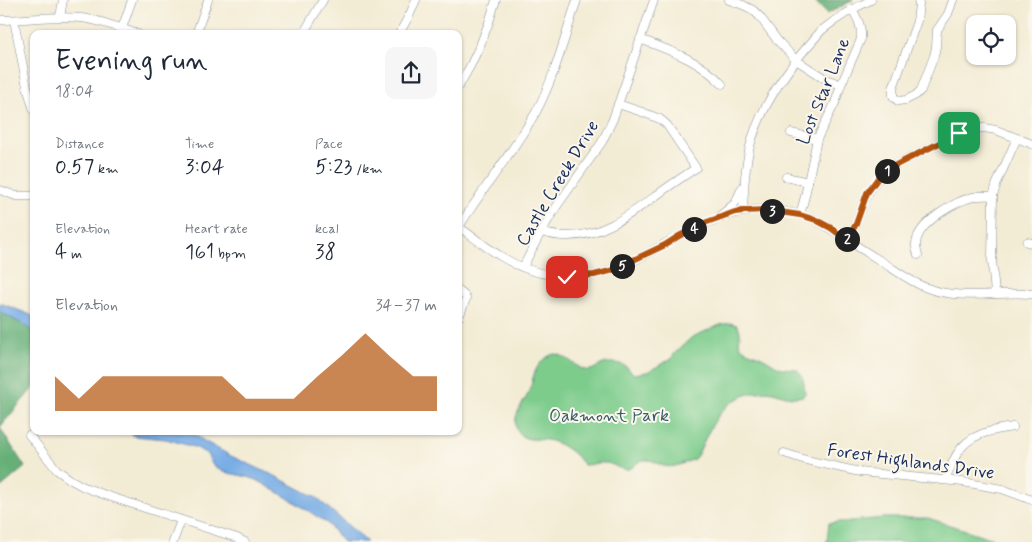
<!DOCTYPE html>
<html lang="en">
<head>
<meta charset="utf-8">
<style>
  :root { --surface:#fff; --page:#f6f6f7; --text:#1f2937; --muted:#747a83; --accent:#b45309 }
  body { margin:0; font-family:Mynerve,sans-serif; background:var(--page); color:var(--text); height:100vh; display:flex; flex-direction:column; font-size:19px; white-space:nowrap }
  * { box-sizing:border-box; margin:0 }
  p { font-size:16px; color:var(--muted) }
  .icon { flex:none; width:28px; height:28px; fill:none; stroke:currentColor; stroke-width:2; stroke-linecap:round; stroke-linejoin:round }
  .map { position:relative; flex:1; overflow:hidden }
  .drawer { position:absolute; left:30px; top:30px; width:432px; height:405px; display:flex; flex-direction:column; background:var(--surface); border-radius:10px; box-shadow:0 1px 4px #0004 }
  .drawer>* { flex:none }
  .controls { position:absolute; left:966px; top:15px; display:grid; gap:10px }
  .controls a { display:grid; place-items:center; width:50px; height:50px; border-radius:10px; background:var(--surface); box-shadow:0 1px 4px #0004; font-size:25px }
  .pin { position:absolute; display:grid; place-items:center; width:42px; height:42px; color:#fff; margin:-21px; border-radius:10px; box-shadow:0 2px 8px #0006 }
  .km { position:absolute; width:25px; height:25px; margin:-12px; border-radius:50%; background:#222; color:#fff; font-size:14px; line-height:25px; text-align:center }
  .round { display:grid; place-items:center; flex:none; width:52px; height:52px; border-radius:10px; background:var(--page) }
  .overview { display:flex; align-items:center; justify-content:space-between; height:85px; padding:0 25px }
  h1 { font-size:28px; font-weight:600; line-height:38px }
  .figures { display:grid; grid-template-columns:repeat(3,1fr); gap:8px; height:85px; padding:5px 25px }
  .figures div { display:grid; align-content:center }
  .figures b { font-size:21px; font-weight:600 }
  .figures small { font-size:14px; font-weight:400 }
  .figures p { font-size:14px }
  .chart { height:140px; padding:10px 25px }
  .chart p { display:flex; justify-content:space-between }
  .chart svg { width:100%; height:90px; margin-top:5px; fill:var(--accent); opacity:.7 }
  .map>svg:first-child { display:block }
  .green { fill:#7dcc8c; stroke:#4c7e75 }
  .forest { fill:#66b078; stroke:#40706b }
  .water { fill:#78ade5; stroke:#4a6ea2 }
  .lines { fill:none; stroke-linecap:round; stroke-linejoin:round }
  .minor-casing { stroke:#878e9a; stroke-width:9 }
  .minor { stroke:#fff; stroke-width:8 }
  .route-casing { stroke:#fff; stroke-width:10 }
  .route { stroke:#b45309; stroke-width:6 }
  .labels { text-anchor:middle; stroke-width:4; stroke-linejoin:round; paint-order:stroke }
  .street-label { font-size:18px; fill:#1b2f5e; stroke:#fbf7ec }
  .park-label { font-size:18px; fill:#385e6c; stroke:#fbf7ec }
</style>
</head>
<body>
<div class="map">
<svg width="1032" height="542" viewBox="0 0 1032 542">
  <rect width="100%" height="100%" fill="#fbf7ec"/>
  <filter id="ink" filterUnits="userSpaceOnUse"><feTurbulence type="fractalNoise" baseFrequency=".02" numOctaves="2"/><feDisplacementMap in="SourceGraphic" scale="10" xChannelSelector="R" yChannelSelector="G"/><feConvolveMatrix kernelMatrix="1 2 1 2 8 2 1 2 1" color-interpolation-filters="sRGB"/></filter>
  <filter id="wash" filterUnits="userSpaceOnUse"><feTurbulence type="fractalNoise" baseFrequency=".0096" numOctaves="4" result="noise"/><feDisplacementMap in="SourceGraphic" scale="20" xChannelSelector="R" yChannelSelector="G"/><feGaussianBlur stdDeviation="1.12" result="paint"/><feColorMatrix in="noise" values="0 0 0 0 0 0 0 0 0 0 0 0 0 0 0 0 0 1.4 0 .05"/><feComposite in="paint" operator="in"/></filter>
  <g filter="url(#wash)">
    <rect width="100%" height="100%" fill="#f3ecd5"/>
    <g class="green">
      <path d="M730 323 737 325C744 334 736 340 741 347 745 351 750 352 755 354 764 357 771 363 779 367 785 369 790 368 795 369 804 372 804 385 805 393L803 396C791 399 784 395 773 392 762 390 750 393 739 398 722 406 712 424 704 441 701 447 699 454 695 458 692 461 688 461 684 463 676 466 668 469 659 464 655 463 653 460 649 460 636 459 637 466 629 469 621 471 614 464 607 463 599 462 592 465 584 465 580 462 578 457 574 454 567 447 556 442 547 440 537 438 524 442 518 432 509 418 525 402 530 390 532 383 533 374 537 368 539 363 549 354 555 354 564 354 576 367 585 370 592 372 597 366 603 364 610 362 619 363 626 366L631 372 634 374 647 372 671 359 674 354 692 337 720 325Z"/>
      <path d="M885 518H928L1003 542H827L829 523Z"/>
    </g>
    <g class="forest">
      <path d="M814 0H853L827 14Z"/>
      <path d="M0 312 26 326 34 333V387L0 427Z"/>
      <path d="M0 428 25 467 0 488Z"/>
    </g>
    <g class="water">
      <path d="M0 303 31 315 34 318V333L26 326 0 312Z"/>
      <path d="M127 431H186L194 434 204 441 231 456 275 476 317 498 367 542H343L327 523 293 501 257 480 248 477 223 472 212 464 207 454 197 448 166 439 134 436Z"/>
    </g>
  </g>
  <g filter="url(#ink)">
    <g class="lines">
      <g class="minor-casing">
        <g id="minor">
          <path d="M577 0C565 36 554 79 536 112 513 152 483 188 459 227 473 237 487 248 502 257 534 277 577 283 612 270 640 260 666 242 693 229 717 218 742 208 769 210 784 211 800 214 813 219 825 224 835 232 846 239 858 247 871 255 884 263 898 272 911 282 927 288 961 301 997 291 1032 294"/>
          <path d="M729 0 743 5 753 10 760 17 777 40 796 60 824 78 841 85"/>
          <path d="M918 0 919 4 917 21 893 88V96L898 101 906 100 916 95 921 90 934 56 936 47 937 30 948 14 953 0"/>
          <path d="M60 17 63 0"/>
          <path d="M0 20C27 20 54 15 81 18 101 20 119 28 138 34"/>
          <path d="M14 20 27 87 34 111"/>
          <path d="M120 34 132 0"/>
          <path d="M196 34 208 0"/>
          <path d="M303 34 323 0"/>
          <path d="M399 34 410 14 416 0"/>
          <path d="M640 39C671 51 699 60 722 84"/>
          <path d="M459 86C476 58 487 32 496 0"/>
          <path d="M791 133 817 139"/>
          <path d="M786 177 808 182"/>
          <path d="M0 190 16 196H34"/>
          <path d="M743 211C744 187 745 163 752 139 763 105 784 74 807 47 812 42 817 35 822 30 837 18 854 8 871 0"/>
          <path d="M800 215 805 196 817 139 835 103 841 85 861 39C862 27 858 19 852 9"/>
          <path d="M720 216 735 203 742 188"/>
          <path d="M541 232C548 234 556 236 564 236 601 238 632 213 661 192 672 184 684 176 696 168L667 125 660 119 642 112 618 104"/>
          <path d="M847 240 856 224 865 199 871 188 883 173 894 166 959 133 971 129 984 128 996 130 1032 144"/>
          <path d="M1027 242 1032 243"/>
          <path d="M918 255C916 249 915 245 917 239 922 221 956 201 973 197 980 195 986 196 993 196"/>
          <path d="M523 267 541 232 557 206 602 142 613 119 654 0"/>
          <path d="M459 291 465 296 466 299 459 317"/>
          <path d="M995 294 992 260 993 196 997 183 1017 138"/>
          <path d="M29 435 57 470 71 480 84 487 108 496 237 538 245 542"/>
          <path d="M784 453 806 460 860 472 963 482 1002 489 1032 500"/>
          <path d="M945 480C949 472 952 462 957 454 968 434 992 430 1013 427"/>
          <path d="M173 542 181 520"/>
        </g>
      </g>
      <use href="#minor" class="minor"/>
    </g>
  </g>
  <g class="lines" filter="url(#ink)">
    <g class="route-casing">
      <path id="route" d="M567 277 594 275 610 271 665 245 679 236 707 222 735 212 743 211 766 210 800 215 816 220 831 228 847 240 856 224 867 193 878 178 894 166 959 133"/>
    </g>
    <use href="#route" class="route"/>
  </g>
  <g class="labels">
    <g class="street-label">
      <text transform="translate(823 91) rotate(-68)" y="6">Lost Star Lane</text>
      <text transform="translate(557 183) rotate(-59)" y="6">Castle Creek Drive</text>
      <text transform="translate(911 461) rotate(8)" y="6">Forest Highlands Drive</text>
    </g>
    <g class="park-label">
      <text x="609" y="421">Oakmont Park</text>
    </g>
  </g>
</svg>
<div class="controls">
<a><svg class="icon" aria-label="locate" viewBox="0 0 24 24"><circle cx="12" cy="12" r="6"/><path d="M12 2v4M12 18v4M2 12h4M18 12h4"/></svg></a>
</div>
<div class="pin" style="left:959px;top:133px;background:#1e9e55"><svg class="icon" aria-label="arrive" viewBox="0 0 24 24"><path d="M6 21V4h12l-3 4 3 4H6"/></svg></div>
<div class="pin" style="left:567px;top:277px;background:#d93025"><svg class="icon" aria-label="check" viewBox="0 0 24 24"><path d="M5 12l5 5 9-10"/></svg></div>
<b class="km" style="left:887px;top:171px">1</b>
<b class="km" style="left:847px;top:239px">2</b>
<b class="km" style="left:772px;top:211px">3</b>
<b class="km" style="left:694px;top:229px">4</b>
<b class="km" style="left:622px;top:266px">5</b>
<section class="drawer">
<div class="overview"><div><h1>Evening run</h1><p>18:04</p></div><a class="round"><svg class="icon" aria-label="share" viewBox="0 0 24 24"><path d="M12 15V3M7 8l5-5 5 5M5 13v7h14v-7"/></svg></a></div>
<div class="figures">
<div><p>Distance</p><b>0.57<small> km</small></b></div>
<div><p>Time</p><b>3:04</b></div>
<div><p>Pace</p><b>5:23<small> /km</small></b></div>
</div>
<div class="figures">
<div><p>Elevation</p><b>4<small> m</small></b></div>
<div><p>Heart rate</p><b>161<small> bpm</small></b></div>
<div><p>kcal</p><b>38</b></div>
</div>
<div class="chart"><p><span>Elevation</span>34–37 m</p>
<svg viewBox="0 0 160 44" preserveAspectRatio="none"><path d="M0 44V27L10 38L20 27L30 27L40 27L50 27L60 27L70 27L80 38L90 38L100 38L110 27L120 17L130 6L140 17L150 27L160 27V44z"/></svg>
</div>
</section>
</div>
</body>
</html>
